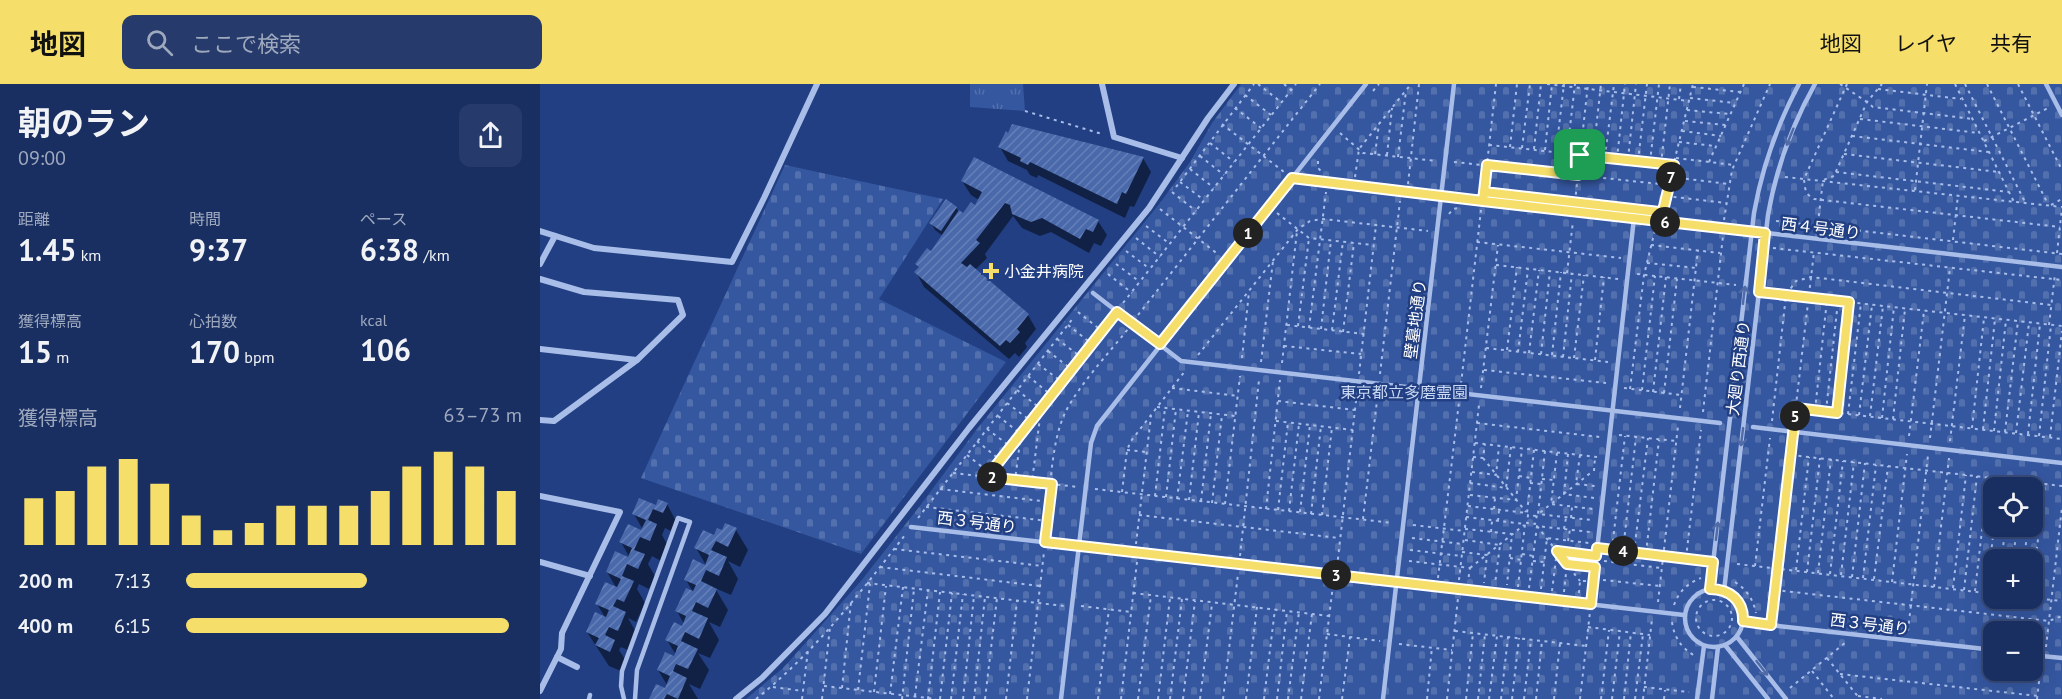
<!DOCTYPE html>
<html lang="ja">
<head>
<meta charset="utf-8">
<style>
  :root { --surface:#192f62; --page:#263b6b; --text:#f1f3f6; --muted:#9fa9be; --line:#374a77; --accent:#f5de69 }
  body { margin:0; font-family:"PT Sans","Noto Sans JP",sans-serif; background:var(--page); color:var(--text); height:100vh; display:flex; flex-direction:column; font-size:22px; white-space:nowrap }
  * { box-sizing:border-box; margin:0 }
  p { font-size:20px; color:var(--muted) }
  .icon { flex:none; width:33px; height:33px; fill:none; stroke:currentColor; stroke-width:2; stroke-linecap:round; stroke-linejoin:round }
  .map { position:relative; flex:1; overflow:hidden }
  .panel { display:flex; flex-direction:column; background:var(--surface); width:540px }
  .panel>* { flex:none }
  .tools { position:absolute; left:1443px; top:393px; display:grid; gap:12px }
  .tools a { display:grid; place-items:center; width:60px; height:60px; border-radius:12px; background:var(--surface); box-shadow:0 6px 24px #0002,0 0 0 2px var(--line); font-size:30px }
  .pin { position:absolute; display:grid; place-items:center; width:51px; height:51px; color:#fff; margin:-26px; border-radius:12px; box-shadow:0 3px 9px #0006 }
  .km { position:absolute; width:30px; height:30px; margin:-15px; border-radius:50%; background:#222; color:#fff; font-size:16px; line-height:30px; text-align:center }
  .round { display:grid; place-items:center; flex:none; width:63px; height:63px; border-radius:12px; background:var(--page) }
  .headline { display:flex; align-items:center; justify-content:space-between; height:102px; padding:0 18px }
  h1 { font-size:33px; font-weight:700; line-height:45px }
  .stats { display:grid; grid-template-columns:repeat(3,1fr); gap:9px; height:102px; padding:6px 18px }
  .stats div { display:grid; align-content:center }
  .stats b { font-size:30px; font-weight:700 }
  .stats small { font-size:16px; font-weight:400 }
  .stats p { font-size:16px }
  .chart { height:168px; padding:12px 18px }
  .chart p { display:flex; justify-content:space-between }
  .chart svg { width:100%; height:108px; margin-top:6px; stroke:var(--accent); stroke-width:6 }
  ul { padding:0 18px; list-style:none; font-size:20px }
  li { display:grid; grid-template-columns:96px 72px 1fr; align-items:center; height:45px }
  li i { height:15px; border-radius:8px; background:var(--accent) }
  header { display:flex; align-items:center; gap:36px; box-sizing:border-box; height:84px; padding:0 30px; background:var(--accent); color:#111 }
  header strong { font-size:28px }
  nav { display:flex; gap:33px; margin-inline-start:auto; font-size:21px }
  .search { width:420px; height:54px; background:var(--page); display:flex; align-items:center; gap:15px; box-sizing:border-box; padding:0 21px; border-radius:12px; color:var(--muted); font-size:22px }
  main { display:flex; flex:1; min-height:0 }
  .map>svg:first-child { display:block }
  .cemetery { fill:url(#cemetery-stones); fill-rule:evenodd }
  .park { fill:url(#park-tufts) }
  .shadow { fill:#0007 }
  .building { fill:url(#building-hatch) }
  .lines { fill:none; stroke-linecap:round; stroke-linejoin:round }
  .path { stroke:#a8bde8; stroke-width:2; stroke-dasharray:3 4.5; stroke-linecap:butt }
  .lane { stroke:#a8bde8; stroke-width:4.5 }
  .street { stroke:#a8bde8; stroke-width:6 }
  .oneway { stroke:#506ba6 }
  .route-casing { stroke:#fff; stroke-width:12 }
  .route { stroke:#f5de69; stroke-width:8 }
  .poi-dot { fill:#f5de69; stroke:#213f82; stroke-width:2 }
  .labels { text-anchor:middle; stroke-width:5; stroke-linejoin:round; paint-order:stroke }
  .street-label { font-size:16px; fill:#fff; stroke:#213f82 }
  .poi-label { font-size:16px; fill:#fff; stroke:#213f82; text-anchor:start }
  .park-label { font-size:16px; fill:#ccdaf6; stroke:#213f82 }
</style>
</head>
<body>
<header>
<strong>地図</strong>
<div class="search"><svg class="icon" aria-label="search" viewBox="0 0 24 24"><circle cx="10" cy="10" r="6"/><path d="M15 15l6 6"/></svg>ここで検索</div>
<nav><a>地図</a><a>レイヤ</a><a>共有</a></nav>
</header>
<main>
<section class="panel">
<div class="headline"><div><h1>朝のラン</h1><p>09:00</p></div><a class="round"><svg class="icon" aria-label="share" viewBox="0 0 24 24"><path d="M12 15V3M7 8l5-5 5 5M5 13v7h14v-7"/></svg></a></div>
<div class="stats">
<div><p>距離</p><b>1.45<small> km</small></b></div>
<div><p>時間</p><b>9:37</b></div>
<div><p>ペース</p><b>6:38<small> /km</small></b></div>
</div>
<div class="stats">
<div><p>獲得標高</p><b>15<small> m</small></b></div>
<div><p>心拍数</p><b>170<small> bpm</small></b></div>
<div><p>kcal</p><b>106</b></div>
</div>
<div class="chart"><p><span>獲得標高</span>63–73 m</p>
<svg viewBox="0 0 160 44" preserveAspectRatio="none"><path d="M5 44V25M15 44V22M25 44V12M35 44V9M45 44V19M55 44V32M65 44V38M75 44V35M85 44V28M95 44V28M105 44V28M115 44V22M125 44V12M135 44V6M145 44V12M155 44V22"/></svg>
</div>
<ul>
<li><b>200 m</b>7:13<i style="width:54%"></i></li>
<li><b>400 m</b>6:15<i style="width:96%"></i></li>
</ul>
</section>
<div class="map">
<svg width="1522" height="615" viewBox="0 0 1522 615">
  <defs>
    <pattern id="cemetery-stones" width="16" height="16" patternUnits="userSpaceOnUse" patternTransform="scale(1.5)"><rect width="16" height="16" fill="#3557a0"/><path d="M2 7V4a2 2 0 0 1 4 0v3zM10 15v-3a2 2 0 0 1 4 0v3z" fill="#5370ae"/></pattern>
    <pattern id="park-tufts" width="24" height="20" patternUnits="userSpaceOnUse" patternTransform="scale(1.5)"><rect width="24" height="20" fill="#3557a0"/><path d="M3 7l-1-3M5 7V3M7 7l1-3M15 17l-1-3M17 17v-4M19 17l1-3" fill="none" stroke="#5370ae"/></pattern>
    <pattern id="building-hatch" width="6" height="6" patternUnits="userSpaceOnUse" patternTransform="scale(1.5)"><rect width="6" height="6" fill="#4a69ab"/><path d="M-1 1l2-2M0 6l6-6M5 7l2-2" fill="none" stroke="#6580b8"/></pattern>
  </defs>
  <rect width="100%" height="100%" fill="#213f82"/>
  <g class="cemetery">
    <path d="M701 0H1522V615H206L243 584 321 497 379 423 437 345 620 119 650 78 672 39ZM1454 404H1492V442H1454ZM1454 476H1492V514H1454ZM1454 548H1492V586H1454Z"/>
    <path d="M245 81 403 115 339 215 466 278 321 470 101 394Z"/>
  </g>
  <path class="park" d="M430 0H483L485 27 430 23Z"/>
  <g class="shadow">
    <path d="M460 63 603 74 611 88 594 123 590 122 585 134 498 91 497 94 490 91 487 86 468 77Z"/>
    <path d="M422 97 558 137 567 151 561 162 554 159 549 169 511 148 500 152 482 144 473 132 445 170 447 174 435 186 488 231 496 245 485 259 487 263 479 273 475 269 469 275 384 203 376 188 380 184 377 180 391 169 403 152 395 146 391 139 416 124 423 132 435 123 439 116 431 111Z"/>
    <path d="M127 420 138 441 135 449 125 444 122 451 128 462 121 477 112 472 108 480 115 492 109 505 99 500 97 505 105 519 96 538 88 534 97 550 90 567 81 563 79 566 86 577 81 587 69 582 47 548 66 535 57 520 77 505 67 488 91 476 81 458 103 446 94 430Z"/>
    <path d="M196 446 208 466 200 483 188 477 198 495 191 511 175 504 188 526 180 543 169 538 179 556 170 574 158 569 169 586 160 605 149 600 158 615H110L125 606 127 601 118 586 136 571 127 556 142 544 144 540 137 527 153 508 146 496 167 483 156 464 175 453Z"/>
  </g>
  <g class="building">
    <path d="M472 40 604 73 586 110 582 108 577 120 490 78 488 81 480 77 481 74 458 63 466 47 468 49Z"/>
    <path d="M434 73 559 136 553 148 546 145 540 155 502 134 491 138 472 130 470 121 465 119 436 156 440 159 421 179 427 183 430 180 489 230 477 245 480 248 470 259 466 256 460 262 374 188 379 183 375 180 387 164 391 167 419 126 423 129 431 118 435 121 442 108 421 97Z"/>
    <path d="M406 115 417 123 401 147 389 139Z"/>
    <path d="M99 414 116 421 118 415 128 419 123 429 113 425 108 436 117 440 110 457 100 453 94 466 105 470 98 485 87 480 82 492 94 497 84 518 77 515 73 522 86 528 78 547 69 543 65 551 75 556 70 568 55 561 59 554 46 548 55 528 66 533 69 526 55 520 65 498 77 503 81 495 66 488 75 467 88 473 92 464 79 458 88 440 101 446 106 436 92 430Z"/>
    <path d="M185 439 197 444 188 463 176 457 171 466 187 473 179 492 166 486 161 497 177 505 168 524 156 518 152 527 168 534 159 555 145 548 141 557 158 565 148 585 136 580 133 587 147 594 138 615 127 610 124 615H109L116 600 125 604 130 592 117 586 125 568 134 572 138 562 125 556 134 538 142 542 146 532 135 527 146 504 153 507 156 501 144 496 153 475 165 481 169 471 154 464 163 446 174 451 177 444 182 446Z"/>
  </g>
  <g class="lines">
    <g class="path">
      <path d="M718 0 741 18"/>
      <path d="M744 0 751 6"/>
      <path d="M1007 0 1149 17"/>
      <path d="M1300 0 1327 18 1333 23 1433 35"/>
      <path d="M1307 0 1264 95C1265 105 1265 110 1274 115L1520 143"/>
      <path d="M1415 0 1474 118"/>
      <path d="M1425 0 1485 118"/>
      <path d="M1447 0 1508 120"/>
      <path d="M1478 0 1522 86"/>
      <path d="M1153 3 1200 8"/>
      <path d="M1338 5 1421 15"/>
      <path d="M833 7 839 0"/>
      <path d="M705 11 731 31"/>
      <path d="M1150 14 1195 19"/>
      <path d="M1139 15 1141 0"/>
      <path d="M695 24 721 44"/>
      <path d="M1147 26 1189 30"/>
      <path d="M485 27 562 50"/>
      <path d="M1320 35 1439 49"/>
      <path d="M1145 37 1186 41"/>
      <path d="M682 40 744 88"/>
      <path d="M1142 47 1181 52"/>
      <path d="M800 49 823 69 897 77"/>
      <path d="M1312 52 1449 68"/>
      <path d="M1444 57 1508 24"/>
      <path d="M1139 58 1175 62"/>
      <path d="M670 59 694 78"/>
      <path d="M949 61 1134 81"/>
      <path d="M970 63 977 0"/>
      <path d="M982 64 990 0"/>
      <path d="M994 65 1001 0"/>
      <path d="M1005 66 1012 0"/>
      <path d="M1016 68 1024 0"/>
      <path d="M1027 69 1035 0"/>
      <path d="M835 70 839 40"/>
      <path d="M1304 70 1459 88"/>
      <path d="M847 71 852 24"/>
      <path d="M660 72 684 91"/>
      <path d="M1053 72 1061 0"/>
      <path d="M858 73 866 7"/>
      <path d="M1065 73 1074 0"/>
      <path d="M1136 74 1194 81"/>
      <path d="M1077 75 1085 0"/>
      <path d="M1088 75 1096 0"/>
      <path d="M778 77V84L782 88"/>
      <path d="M1098 77 1107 0"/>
      <path d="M914 78 1129 101"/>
      <path d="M1110 78 1119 0"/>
      <path d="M1169 78 1204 0"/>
      <path d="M1121 80 1130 0"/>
      <path d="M650 85 674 104"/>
      <path d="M1296 88 1469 108"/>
      <path d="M815 93 819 65 871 0"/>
      <path d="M1131 93 1189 100"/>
      <path d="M1245 93 1522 123"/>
      <path d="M640 98 664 116"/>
      <path d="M868 100 879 0"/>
      <path d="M636 103 714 0"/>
      <path d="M1375 106 1387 0"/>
      <path d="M944 107 956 0"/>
      <path d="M632 108 656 127"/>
      <path d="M1126 112 1186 119"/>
      <path d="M1035 118 1048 0"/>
      <path d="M1511 121 1522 115"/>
      <path d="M620 125 679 171"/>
      <path d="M1122 128 1153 0"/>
      <path d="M737 129 769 154 833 161"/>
      <path d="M909 130 913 125 919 124"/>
      <path d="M1184 136 1192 86 1230 0"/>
      <path d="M1236 137 1522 170"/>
      <path d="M606 142 630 160"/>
      <path d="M1277 147 1283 96 1294 92 1327 18 1342 0"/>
      <path d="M596 154 620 173"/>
      <path d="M1413 156 1418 111"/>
      <path d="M937 158 1081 174"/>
      <path d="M1111 161 1180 169"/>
      <path d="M1233 164 1522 196"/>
      <path d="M586 167 610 185"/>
      <path d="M1517 169 1522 124"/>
      <path d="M1107 179 1156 184"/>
      <path d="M576 180 600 198"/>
      <path d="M956 181 1078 195"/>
      <path d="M1027 189 1033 137"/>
      <path d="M568 190 592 209"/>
      <path d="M1097 190 1196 201"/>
      <path d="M1228 209 1522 242"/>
      <path d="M583 219 756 0"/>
      <path d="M538 228 562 247"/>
      <path d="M598 231 780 0"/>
      <path d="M528 241 552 260"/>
      <path d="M747 241 824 250"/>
      <path d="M1509 241 1515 190"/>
      <path d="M758 242 769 154"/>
      <path d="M769 244 786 108"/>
      <path d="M781 245 791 156"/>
      <path d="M792 246 803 157"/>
      <path d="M803 248 814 159"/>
      <path d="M517 255 541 273"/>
      <path d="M744 262 821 270"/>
      <path d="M946 264 1068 278"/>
      <path d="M967 266 977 183"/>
      <path d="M508 267 531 285"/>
      <path d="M978 268 988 185"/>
      <path d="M989 269 999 186"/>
      <path d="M1001 270 1010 187"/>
      <path d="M658 271 758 145 770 137 783 135 888 147"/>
      <path d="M1012 271 1021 188"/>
      <path d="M1023 273 1032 189"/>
      <path d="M702 274 709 208"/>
      <path d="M1034 274 1044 191"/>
      <path d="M1055 276 1064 193"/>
      <path d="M721 278 733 177"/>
      <path d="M742 279 757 147"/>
      <path d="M498 280 522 298"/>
      <path d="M944 286 1066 299"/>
      <path d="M819 290 836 141"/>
      <path d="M840 290 860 117"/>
      <path d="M488 292 511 311"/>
      <path d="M921 300 941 126"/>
      <path d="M632 304 698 312"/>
      <path d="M941 304 958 161"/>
      <path d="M1084 304 1141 311"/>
      <path d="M1090 305 1104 191 1115 146"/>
      <path d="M477 306 501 325 492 398"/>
      <path d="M1102 306 1115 192"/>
      <path d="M1113 308 1126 193"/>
      <path d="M1124 309 1137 195"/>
      <path d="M738 317 815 326"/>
      <path d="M467 319 491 337"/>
      <path d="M617 323 695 332"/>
      <path d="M1140 324 1158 166"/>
      <path d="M1256 324 1522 355"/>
      <path d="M1275 326 1287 216"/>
      <path d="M1286 327 1298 217"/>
      <path d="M1163 328 1183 152"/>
      <path d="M1297 329 1309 218"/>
      <path d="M1308 330 1321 219"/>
      <path d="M1319 331 1332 221"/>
      <path d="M458 332 481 350 475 396"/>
      <path d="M1330 332 1343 222"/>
      <path d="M1342 334 1354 223"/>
      <path d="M1353 335 1365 225"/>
      <path d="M736 337 813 346"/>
      <path d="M1232 337 1246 211 1256 197 1271 193 1511 221"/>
      <path d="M1254 338 1274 168"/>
      <path d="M937 339 1060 353"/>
      <path d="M1432 344 1444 234"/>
      <path d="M447 345 471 363"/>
      <path d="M1443 345 1455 235"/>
      <path d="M1454 347 1466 236"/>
      <path d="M1465 348 1478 237"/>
      <path d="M1476 349 1489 239"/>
      <path d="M1488 350 1500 240"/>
      <path d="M1079 351 1136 357"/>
      <path d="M1369 352 1384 227"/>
      <path d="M1499 352 1511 241"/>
      <path d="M1510 353 1522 247"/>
      <path d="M1390 354 1410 184"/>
      <path d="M437 357 460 376"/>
      <path d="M1410 357 1425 231"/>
      <path d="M935 359 1057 373"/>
      <path d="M587 366 606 368"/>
      <path d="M1005 367 998 430 1051 436"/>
      <path d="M1017 369 1011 420 1053 425"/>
      <path d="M1028 370 1024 410 1054 414"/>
      <path d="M427 371 450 389"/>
      <path d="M1040 371 1036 400 1055 402"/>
      <path d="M1251 371 1522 402"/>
      <path d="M933 373 943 374 945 360"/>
      <path d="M943 374 986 428"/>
      <path d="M1054 387 1055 373"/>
      <path d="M932 388 956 391 959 362"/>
      <path d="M413 389 538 403"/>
      <path d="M979 392 991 394"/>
      <path d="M447 393 572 233"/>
      <path d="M1002 395 1014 396"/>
      <path d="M930 399 966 404 971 363"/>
      <path d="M990 399 1001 400"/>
      <path d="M1459 404 1460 395"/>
      <path d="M1470 404 1471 396"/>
      <path d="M1481 404 1482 397"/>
      <path d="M400 405 510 418"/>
      <path d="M555 405 853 439"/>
      <path d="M582 408 587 366 591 357 645 287"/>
      <path d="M930 411 976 416 982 365"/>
      <path d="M615 412 625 324"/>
      <path d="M626 413 636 325"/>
      <path d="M637 415 648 327"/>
      <path d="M649 416 659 328"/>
      <path d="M661 417 671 329"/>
      <path d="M672 419 682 331"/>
      <path d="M685 420 700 292"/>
      <path d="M928 422 987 429 994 366"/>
      <path d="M386 423 508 437"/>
      <path d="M726 425 740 296"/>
      <path d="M954 425 955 414"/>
      <path d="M738 426 748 338"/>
      <path d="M749 427 759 340"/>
      <path d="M760 428 770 341"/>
      <path d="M771 430 781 342"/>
      <path d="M599 431 799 454"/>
      <path d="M782 431 792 343"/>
      <path d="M996 432 988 431 987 439 995 440 997 431 1053 387"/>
      <path d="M926 433 985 440 978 503"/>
      <path d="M378 434 534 233"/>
      <path d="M1031 434 1032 423"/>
      <path d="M823 435 838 308"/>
      <path d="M958 437 959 426"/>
      <path d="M873 441 924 447"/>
      <path d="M997 442 1040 497"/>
      <path d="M925 445 972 450 967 501"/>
      <path d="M1024 445 1026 434"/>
      <path d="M951 448 952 437"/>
      <path d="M506 451C510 415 510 358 526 327 540 300 568 270 588 245"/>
      <path d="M872 454 922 460"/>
      <path d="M925 456 960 461 955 500"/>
      <path d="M1028 457 1030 445"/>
      <path d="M596 460 611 332"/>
      <path d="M354 465 503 482"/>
      <path d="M1066 465 1164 477"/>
      <path d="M1072 465 1085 352"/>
      <path d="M870 466 921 472"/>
      <path d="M1083 466 1096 353"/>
      <path d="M922 468 947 471 944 499"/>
      <path d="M1094 468 1108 354"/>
      <path d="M1106 469 1119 356"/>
      <path d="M982 470 993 472"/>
      <path d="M700 472 719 296"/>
      <path d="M970 474 981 476"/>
      <path d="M1146 474 1161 346"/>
      <path d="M1462 476 1465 442"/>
      <path d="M1473 476 1477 442"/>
      <path d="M1484 476 1488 442"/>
      <path d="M869 477 930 484 928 497"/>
      <path d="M993 477 1004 478"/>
      <path d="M1064 477 1121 484"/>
      <path d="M1197 480 1454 510"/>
      <path d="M1215 482 1230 354"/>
      <path d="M340 483 500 502"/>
      <path d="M797 483 817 308"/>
      <path d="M930 484 984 441"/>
      <path d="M1256 486 1269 373"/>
      <path d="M1267 488 1280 374"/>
      <path d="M1278 489 1291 375"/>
      <path d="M1290 490 1303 377"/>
      <path d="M1301 491 1314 378"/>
      <path d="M1312 493 1325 379"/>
      <path d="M898 494 919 318"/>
      <path d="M1323 494 1336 381"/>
      <path d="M1334 495 1348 382"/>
      <path d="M919 496 939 321"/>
      <path d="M1063 496 1120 502"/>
      <path d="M1195 498C1207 506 1213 515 1216 529"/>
      <path d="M1352 498 1367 370"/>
      <path d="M327 499 524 522"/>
      <path d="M1394 503 1409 374"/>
      <path d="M1492 503 1505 400"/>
      <path d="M989 504 997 442 1050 448"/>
      <path d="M1413 504 1426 391"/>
      <path d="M1001 505 1007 454 1049 459"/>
      <path d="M1235 506 1509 537 1522 532"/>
      <path d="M1424 506 1437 392"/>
      <path d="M1012 507 1017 467 1047 471"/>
      <path d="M1435 507 1448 394"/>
      <path d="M1024 508 1027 480 1047 482"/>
      <path d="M1447 508 1454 442"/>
      <path d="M593 509 789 532"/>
      <path d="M1039 509 1040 497H1046"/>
      <path d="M1492 514 1522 517"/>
      <circle cx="1174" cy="534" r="18"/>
      <path d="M1118 518 1138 342"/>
      <path d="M1134 521C1139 507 1148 499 1161 494"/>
      <path d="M541 522 591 528"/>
      <path d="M1232 532 1252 356"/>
      <path d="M1132 538C1134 553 1141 564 1155 572"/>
      <path d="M1048 543 1110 551"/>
      <path d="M915 547 1046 562"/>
      <path d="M1368 547 1388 371"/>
      <path d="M787 550 840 557"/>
      <path d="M859 560 912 566"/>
      <path d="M1506 563 1522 423"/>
      <path d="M1287 574 1320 615"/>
      <path d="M1272 587 1294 615"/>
      <path d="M1300 590 1498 612"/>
      <path d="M284 602 396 615"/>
      <path d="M233 603 263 607"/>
      <path d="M1104 603 1149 608"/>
      <path d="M302 604 311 518"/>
      <path d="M1250 604 1306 558"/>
      <path d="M318 606 330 500"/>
      <path d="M334 608 346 502"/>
      <path d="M350 610 363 503"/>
      <path d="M375 612 388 506"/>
      <path d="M1318 612 1342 615"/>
      <path d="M216 615C274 569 320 509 365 451"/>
      <path d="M262 615 268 566"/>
      <path d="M282 615 290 543"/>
      <path d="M362 615 374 505"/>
      <path d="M388 615 400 508"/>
      <path d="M400 615 412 509"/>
      <path d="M411 615 423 510"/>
      <path d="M423 615 434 512"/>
      <path d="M434 615 445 513"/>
      <path d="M445 615 457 514"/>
      <path d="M466 615 477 517"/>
      <path d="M487 615 504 468"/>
      <path d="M558 615 569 525"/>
      <path d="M581 615 597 478"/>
      <path d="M598 615 611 511"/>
      <path d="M618 615 630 514"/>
      <path d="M630 615 642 515"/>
      <path d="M643 615 655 517"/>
      <path d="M660 615 672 520"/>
      <path d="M683 615 698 490"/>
      <path d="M706 615 717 523"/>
      <path d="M724 615 735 525"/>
      <path d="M737 615 747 527"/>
      <path d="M748 615 759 528"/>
      <path d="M761 615 772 530"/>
      <path d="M779 615 793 501"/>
      <path d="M802 615 810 553"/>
      <path d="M887 615 892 563"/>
      <path d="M907 615 918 514"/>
      <path d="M926 615 933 549"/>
      <path d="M938 615 945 550"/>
      <path d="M949 615 957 552"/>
      <path d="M961 615 968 553"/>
      <path d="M972 615 979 554"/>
      <path d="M984 615 991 556"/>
      <path d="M996 615 1002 557"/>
      <path d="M1014 615 1020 559"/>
      <path d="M1040 615 1050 528"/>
      <path d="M1061 615 1069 546"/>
      <path d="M1072 615 1080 547"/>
      <path d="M1084 615 1091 548"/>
      <path d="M1095 615 1103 550"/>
      <path d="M1103 615 1112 535"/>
      <path d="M1124 615 1125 606"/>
      <path d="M1497 615 1501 581"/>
    </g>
    <g class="lane">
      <path d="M1506 0 1522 31"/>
      <path d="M752 94 1522 183"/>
      <path d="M553 209 641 277 1180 339"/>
      <path d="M1213 343 1522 379"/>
      <path d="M371 443 1144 531"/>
      <circle cx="1174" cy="534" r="29"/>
      <path d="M1170 505 1214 129C1222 84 1237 41 1259 0"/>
      <path d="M1184 507 1228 131C1236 85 1252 41 1275 0"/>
      <path d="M1051 520 1094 134"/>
      <path d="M1203 538 1454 566"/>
      <path d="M1197 553 1246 615"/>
      <path d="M1185 561 1228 615"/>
      <path d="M1492 571 1522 574"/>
      <path d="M49 615 50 611"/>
      <path d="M84 615 81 602 82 587 138 434 150 438 97 586 95 615"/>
      <path d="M521 615 551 359 557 342 826 0"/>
      <path d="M843 615 914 0"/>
      <path d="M1157 615 1164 562"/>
      <path d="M1172 615 1178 563"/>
    </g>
    <g class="street">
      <path d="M562 0 574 53 642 74"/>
      <path d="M0 147 54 164 192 178 224 114 277 0"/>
      <path d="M0 180 15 152"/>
      <path d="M0 195 44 208 138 216 143 231 97 276 14 337 0 336"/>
      <path d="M0 265 97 276"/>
      <path d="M0 412 80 428 22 549 21 565 0 607"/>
      <path d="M0 478 50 492"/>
      <path d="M17 573 37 583"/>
      <path d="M196 615 222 594 285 530 429 344 609 124 668 34 694 0"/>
    </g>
  </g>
  <defs><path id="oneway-shaft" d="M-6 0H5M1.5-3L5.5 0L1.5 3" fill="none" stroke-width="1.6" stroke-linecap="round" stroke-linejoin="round" transform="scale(1.5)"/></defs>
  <g class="oneway">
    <use href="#oneway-shaft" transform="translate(1250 53) rotate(112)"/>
    <use href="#oneway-shaft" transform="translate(1204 211) rotate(-83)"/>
    <use href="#oneway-shaft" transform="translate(1202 353) rotate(97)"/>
    <use href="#oneway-shaft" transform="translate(1177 447) rotate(-83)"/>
    <use href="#oneway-shaft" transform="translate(1222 584) rotate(52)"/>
  </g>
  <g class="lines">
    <g class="route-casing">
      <path id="route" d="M1040 71 1038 91 947 81 943 117 752 94 620 260 577 228 447 393 512 400 505 458 1051 520 1055 483 1027 480 1017 467 1056 472 1057 464 1173 478 1170 505C1190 505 1204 517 1203 537L1231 541 1256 324 1297 329 1309 218 1219 208 1225 149 943 117 944 108 1119 128 1122 131 1134 81 1040 71"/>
    </g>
    <use href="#route" class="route"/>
  </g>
  <path class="poi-dot" d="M448 178h6v6h6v6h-6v6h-6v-6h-6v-6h6z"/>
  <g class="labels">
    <g class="street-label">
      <text transform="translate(1281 144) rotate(7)" y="6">西４号通り</text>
      <text transform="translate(875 235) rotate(-83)" y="6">壁墓地通り</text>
      <text transform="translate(1198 284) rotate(-83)" y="6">大廻り西通り</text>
      <text transform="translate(437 438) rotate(7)" y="6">西３号通り</text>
      <text transform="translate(1330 540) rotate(7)" y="6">西３号通り</text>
    </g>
    <g class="poi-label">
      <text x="464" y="193">小金井病院</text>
    </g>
    <g class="park-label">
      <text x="864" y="314">東京都立多磨霊園</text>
    </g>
  </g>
</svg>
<div class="tools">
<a><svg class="icon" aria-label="locate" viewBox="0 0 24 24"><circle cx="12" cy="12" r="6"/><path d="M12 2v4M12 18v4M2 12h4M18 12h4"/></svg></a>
<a>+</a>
<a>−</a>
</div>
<div class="pin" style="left:1040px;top:71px;background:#1e9e55"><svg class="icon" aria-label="arrive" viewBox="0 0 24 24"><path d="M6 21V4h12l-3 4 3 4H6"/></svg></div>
<b class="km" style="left:708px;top:149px">1</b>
<b class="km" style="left:452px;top:393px">2</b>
<b class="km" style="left:796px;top:491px">3</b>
<b class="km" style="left:1083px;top:467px">4</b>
<b class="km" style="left:1255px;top:332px">5</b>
<b class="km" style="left:1125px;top:138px">6</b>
<b class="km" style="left:1131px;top:93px">7</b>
</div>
</main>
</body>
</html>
